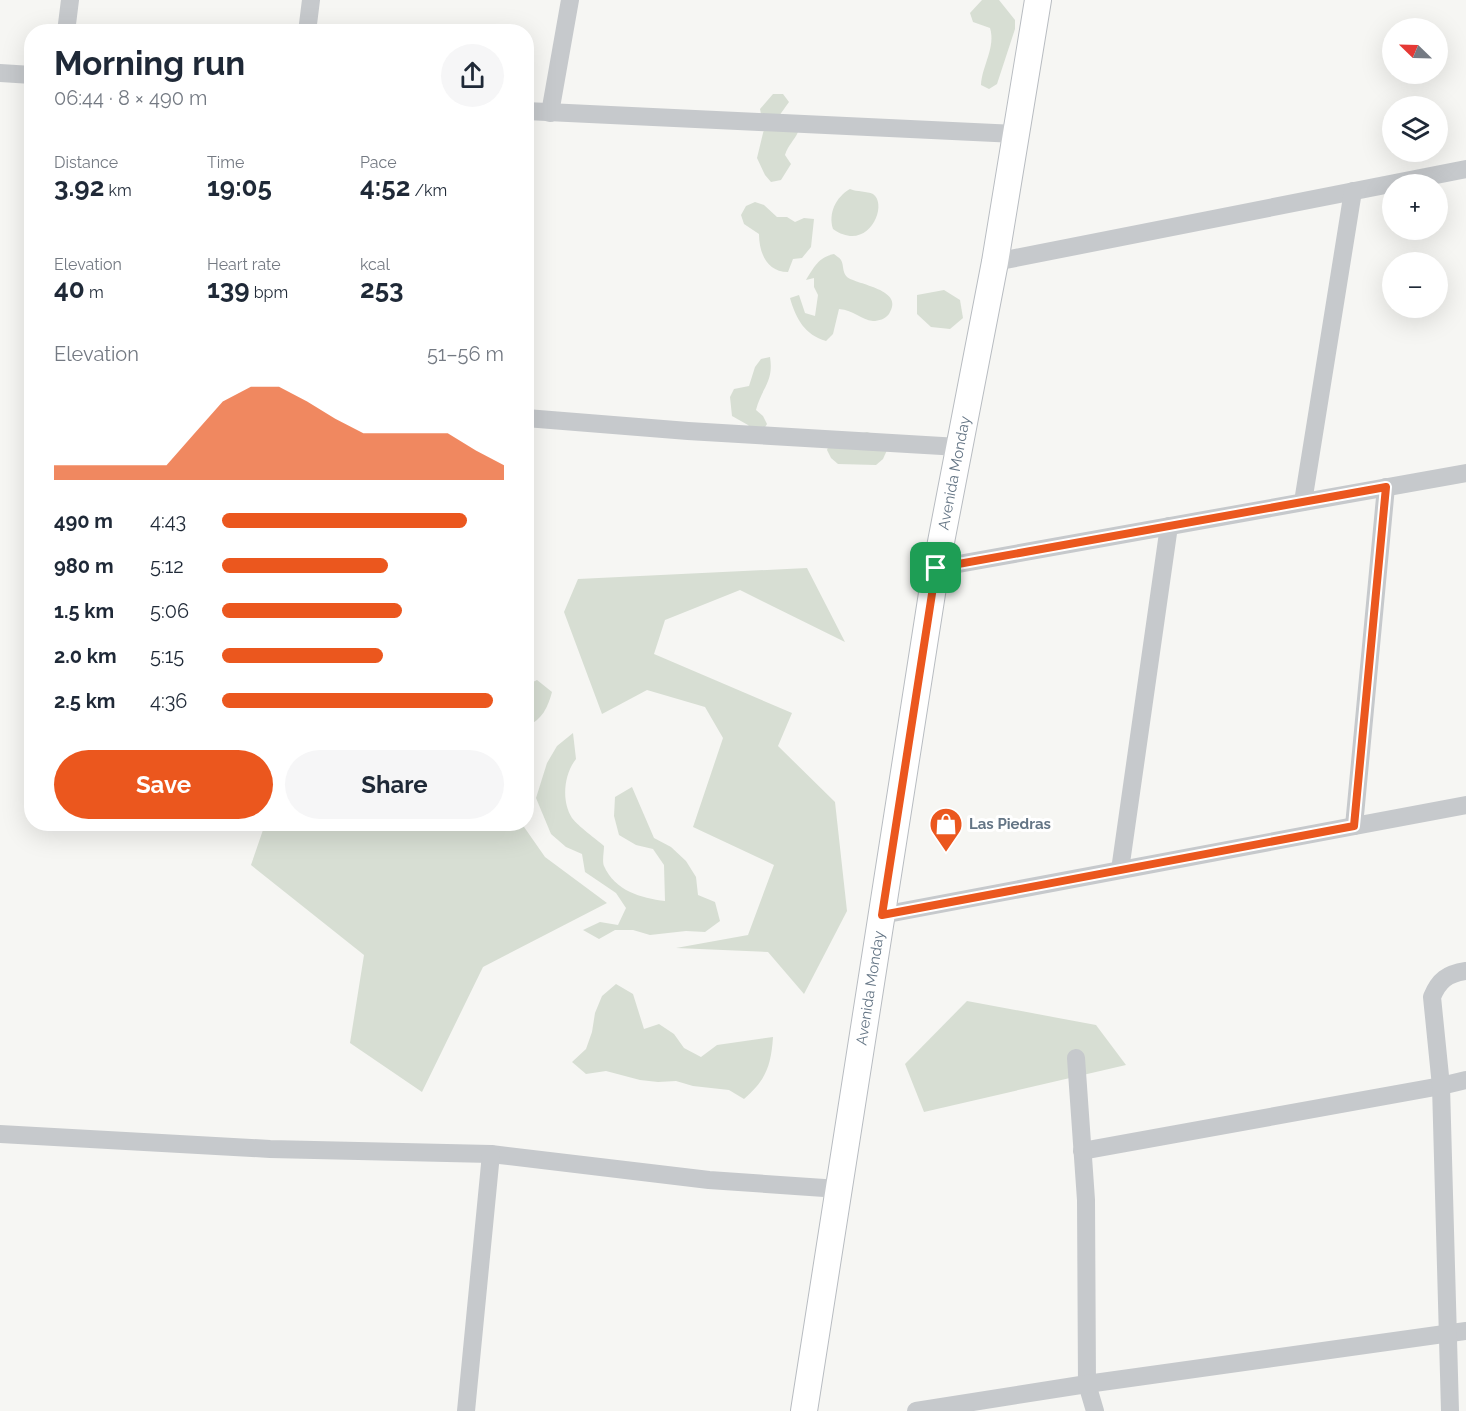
<!DOCTYPE html>
<html lang="en">
<head>
<meta charset="utf-8">
<style>
  :root { --surface:#fff; --page:#f6f6f7; --text:#1f2937; --muted:#747a83; --accent:#eb571e }
  body { margin:0; font-family:Raleway,sans-serif; background:var(--page); color:var(--text); height:100vh; display:flex; flex-direction:column; font-size:22px; white-space:nowrap }
  * { box-sizing:border-box; margin:0 }
  p { font-size:20px; color:var(--muted) }
  .icon { flex:none; width:33px; height:33px; fill:none; stroke:currentColor; stroke-width:2; stroke-linecap:round; stroke-linejoin:round }
  .map { position:relative; flex:1; overflow:hidden }
  .side { position:absolute; left:24px; top:24px; width:510px; height:807px; display:flex; flex-direction:column; background:var(--surface); border-radius:24px; box-shadow:0 6px 24px #0002 }
  .side>* { flex:none }
  .needle { width:39px; rotate:293deg }
  .buttons { position:absolute; left:1382px; top:18px; display:grid; gap:12px }
  .buttons a { display:grid; place-items:center; width:66px; height:66px; border-radius:50%; background:var(--surface); box-shadow:0 6px 24px #0002; font-size:30px }
  .pin { position:absolute; display:grid; place-items:center; width:51px; height:51px; color:#fff; margin:-26px; border-radius:12px; box-shadow:0 3px 9px #0006 }
  .round { display:grid; place-items:center; flex:none; width:63px; height:63px; border-radius:32px; background:var(--page) }
  .headline { display:flex; align-items:center; justify-content:space-between; height:102px; padding:0 30px }
  h1 { font-size:33px; font-weight:700; line-height:45px }
  .stats { display:grid; grid-template-columns:repeat(3,1fr); gap:9px; height:102px; padding:6px 30px }
  .stats div { display:grid; align-content:center }
  .stats b { font-size:26px; font-weight:700 }
  .stats small { font-size:16px; font-weight:400 }
  .stats p { font-size:16px }
  .chart { height:168px; padding:12px 30px }
  .chart p { display:flex; justify-content:space-between }
  .chart svg { width:100%; height:108px; margin-top:6px; fill:var(--accent); opacity:.7 }
  .action { display:flex; gap:12px; margin-top:auto; padding:12px 30px }
  .action a { flex:1; height:69px; border-radius:36px; background:var(--accent); color:#fff; font-size:24px; font-weight:700; line-height:69px; text-align:center }
  .action a+a { background:var(--page); color:var(--text) }
  ul { padding:0 30px; list-style:none; font-size:20px }
  li { display:grid; grid-template-columns:96px 72px 1fr; align-items:center; height:45px }
  li i { height:15px; border-radius:8px; background:var(--accent) }
  .map>svg:first-child { display:block }
  .green { fill:#d7ded3 }
  .lines { fill:none; stroke-linecap:round; stroke-linejoin:round }
  .secondary-casing { stroke:#b8bcc1; stroke-width:28 }
  .minor { stroke:#c6c9cc; stroke-width:18 }
  .secondary { stroke:#fff; stroke-width:26 }
  .route-casing { stroke:#fff; stroke-width:12 }
  .route { stroke:#eb571e; stroke-width:8 }
  .labels { text-anchor:middle; stroke-width:6; stroke-linejoin:round; paint-order:stroke }
  .street-label { font-size:15px; fill:#647585; stroke:#fff }
  .poi-label { font-size:15px; font-weight:bold; fill:#647585; stroke:#fff; text-anchor:start }
</style>
</head>
<body>
<div class="map">
<svg width="1466" height="1411" viewBox="0 0 1466 1411">
  <rect width="100%" height="100%" fill="#f6f6f3"/>
  <g class="green">
    <path d="M982 0H999L1015 20V29L997 84 989 89 981 85C982 66 996 47 990 28L973 22 970 13Z"/>
    <path d="M773 94H783L789 102 779 116 798 132C794 141 788 145 785 155L791 164 781 180 771 182 765 175 757 158 764 129 760 109Z"/>
    <path d="M850 189C857 192 867 191 873 194 889 205 868 254 833 229 828 213 836 197 850 189Z"/>
    <path d="M755 202 764 205 777 217H787L795 222 804 218 814 219 811 247 802 258 793 259 788 272C767 272 759 253 759 234L744 224 741 215 746 206Z"/>
    <path d="M834 254C836 256 839 257 841 260 844 265 842 272 847 277 857 285 906 289 889 314 885 319 879 321 873 321 861 320 854 310 839 309L833 334 826 341C805 335 796 319 790 298L799 295 805 313 815 316 818 295 814 287V278L806 280C814 267 819 257 834 254Z"/>
    <path d="M944 290 960 300 963 318 950 329 931 327 917 314V295Z"/>
    <path d="M770 357C774 382 762 387 756 410L763 416 767 424 762 432H753L748 425 732 416 730 397 734 389 749 386 755 367 761 359Z"/>
    <path d="M867 432 876 435 887 450 883 459 876 465 838 464 831 458 827 450 830 442Z"/>
    <path d="M807 568 845 642 740 590 665 620 654 654 792 713 778 746 835 802 847 911 804 994 768 952 676 948 748 935 774 865 693 827 723 738 705 707 647 690 602 714 564 612 578 579Z"/>
    <path d="M537 680 552 692C548 707 542 720 527 726V685Z"/>
    <path d="M573 733 576 759C564 774 561 801 572 818 578 826 596 839 604 846 604 852 602 861 604 866 615 891 641 898 665 901L664 865 653 849 636 845 619 835 614 816 615 797 632 787 654 838 671 847 686 861 696 877 698 895 715 902 720 921 705 932 686 931 650 935 633 930H615L599 939 583 930 600 922 618 925 626 908 616 893 585 872 582 854 566 847 551 834 536 798 547 763 557 746Z"/>
    <path d="M265 824H522L545 857 607 903 483 967 422 1092 350 1043 364 955 251 865Z"/>
    <path d="M616 984 633 994 644 1029 659 1024 674 1034 684 1048 701 1057 717 1045 773 1037C771 1066 766 1080 744 1099L729 1090 693 1086 676 1081 658 1082 640 1080 606 1071 586 1074 572 1062 586 1049 592 1032 595 1013 602 996Z"/>
    <path d="M967 1001 1096 1025 1126 1065 924 1112 905 1064Z"/>
  </g>
  <g class="lines">
    <g class="secondary-casing">
      <g id="secondary">
        <path id="s1" d="M804 1411 936 568 995 262 1038 0"/>
      </g>
    </g>
    <g class="minor">
      <path d="M66 32 70 0"/>
      <path d="M307 32 311 0"/>
      <path d="M0 73 32 75"/>
      <path d="M526 111 1016 134"/>
      <path d="M550 113 570 0"/>
      <path d="M995 262 1466 169"/>
      <path d="M526 418 688 431 959 447"/>
      <path d="M1303 502 1353 191"/>
      <path d="M936 568 1466 473"/>
      <path d="M1354 826 1386 487"/>
      <path d="M1120 870 1169 526"/>
      <path d="M882 915 1466 805"/>
      <path d="M1076 1058 1086 1200 1087 1384 1095 1411"/>
      <path d="M0 1134 270 1149 491 1154 709 1180 839 1189"/>
      <path d="M1082 1151 1441 1086 1466 1080"/>
      <path d="M466 1411 491 1154"/>
      <path d="M916 1411 1087 1384 1466 1331"/>
      <path d="M1450 1411 1441 1086 1432 997C1439 980 1447 974 1466 971"/>
    </g>
    <use href="#secondary" class="secondary"/>
  </g>
  <g class="lines">
    <g class="route-casing">
      <path id="route" d="M1386 487 1354 826 882 915 936 568Z"/>
    </g>
    <use href="#route" class="route"/>
  </g>
  <defs>
    <g id="shop-pin" transform="scale(1.725)"><path d="M0 17L-7.5 6A9.5 9.5 0 1 1 7.5 6Z" fill="#eb571e" stroke="#fff"/><path d="M-5-2.5h2.3a2.7 3.5 0 0 1 5.4 0H5L5.5 6h-11ZM-1.5-2.5h3a1.5 2.3 0 0 0-3 0Z" fill="#fff"/></g>
  </defs>
  <g fill-rule="evenodd">
    <use href="#shop-pin" x="946" y="824"/>
  </g>
  <g class="labels">
    <g class="street-label">
      <text dy="5" stroke="none"><textPath href="#s1" startOffset="950">Avenida Monday</textPath></text>
      <text dy="5" stroke="none"><textPath href="#s1" startOffset="428">Avenida Monday</textPath></text>
    </g>
    <g class="poi-label">
      <text x="969" y="829">Las Piedras</text>
    </g>
  </g>
</svg>
<div class="buttons">
<a><svg class="needle" viewBox="-14 -14 28 28"><path d="M0-13l5 13h-10z" fill="#e53935"/><path d="M0 13l5-13h-10z" fill="#747a83"/></svg></a>
<a><svg class="icon" aria-label="layers" viewBox="0 0 24 24"><path d="M12 4l9 5-9 5-9-5zM3 14l9 5 9-5"/></svg></a>
<a>+</a>
<a>−</a>
</div>
<div class="pin" style="left:936px;top:568px;background:#1e9e55"><svg class="icon" aria-label="arrive" viewBox="0 0 24 24"><path d="M6 21V4h12l-3 4 3 4H6"/></svg></div>
<section class="side">
<div class="headline"><div><h1>Morning run</h1><p>06:44 · 8 × 490 m</p></div><a class="round"><svg class="icon" aria-label="share" viewBox="0 0 24 24"><path d="M12 15V3M7 8l5-5 5 5M5 13v7h14v-7"/></svg></a></div>
<div class="stats">
<div><p>Distance</p><b>3.92<small> km</small></b></div>
<div><p>Time</p><b>19:05</b></div>
<div><p>Pace</p><b>4:52<small> /km</small></b></div>
</div>
<div class="stats">
<div><p>Elevation</p><b>40<small> m</small></b></div>
<div><p>Heart rate</p><b>139<small> bpm</small></b></div>
<div><p>kcal</p><b>253</b></div>
</div>
<div class="chart"><p><span>Elevation</span>51–56 m</p>
<svg viewBox="0 0 160 44" preserveAspectRatio="none"><path d="M0 44V38L10 38L20 38L30 38L40 38L50 25L60 12L70 6L80 6L90 12L100 19L110 25L120 25L130 25L140 25L150 32L160 38V44z"/></svg>
</div>
<ul>
<li><b>490 m</b>4:43<i style="width:87%"></i></li>
<li><b>980 m</b>5:12<i style="width:59%"></i></li>
<li><b>1.5 km</b>5:06<i style="width:64%"></i></li>
<li><b>2.0 km</b>5:15<i style="width:57%"></i></li>
<li><b>2.5 km</b>4:36<i style="width:96%"></i></li>
</ul>
<div class="action"><a>Save</a><a>Share</a></div>
</section>
</div>
</body>
</html>
